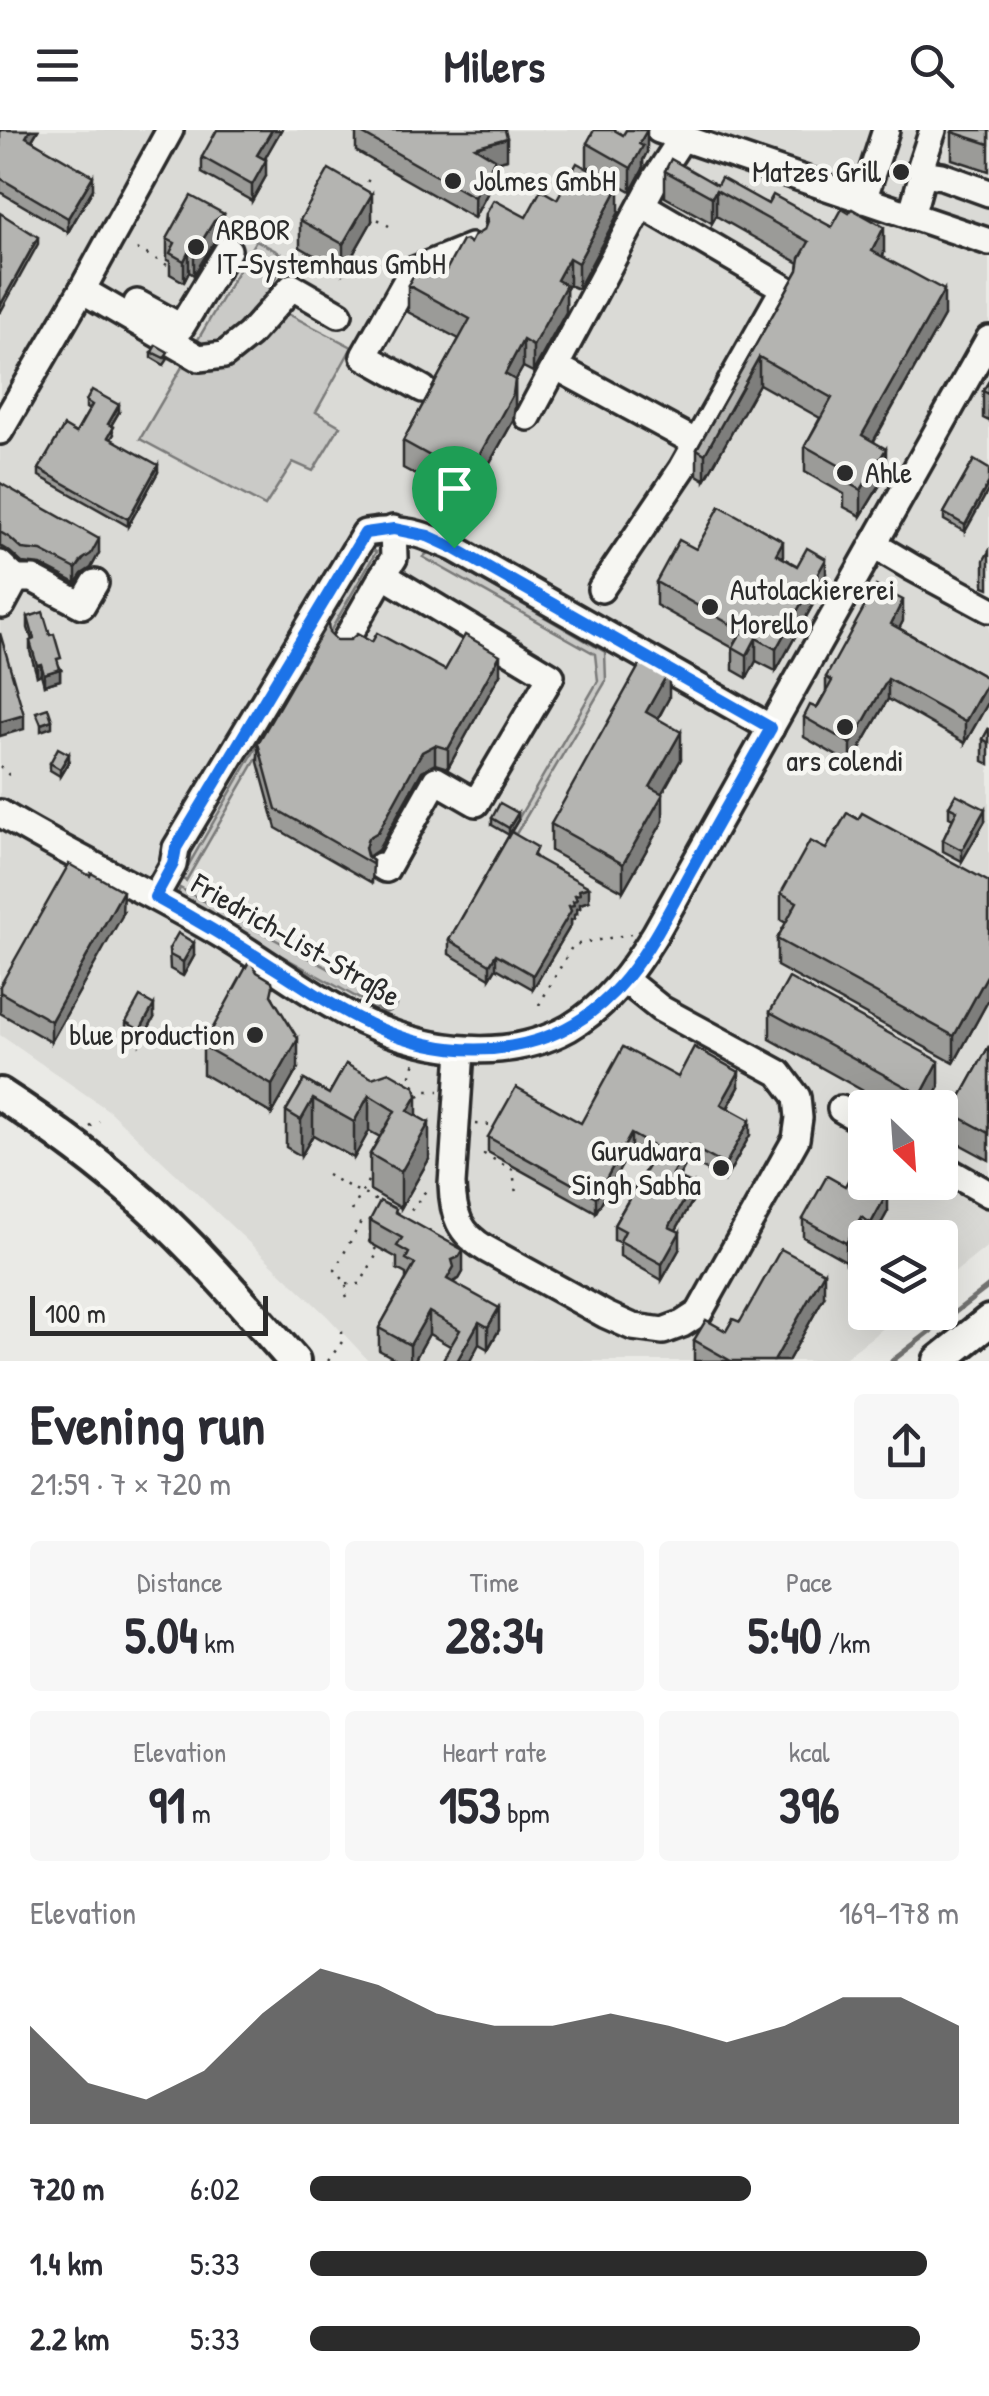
<!DOCTYPE html>
<html lang="en">
<head>
<meta charset="utf-8">
<style>
  :root { --surface:#fff; --page:#f7f7f7; --text:#2b2b33; --muted:#7c7c81; --accent:#2b2b2b }
  body { margin:0; font-family:"Patrick Hand",sans-serif; background:var(--page); color:var(--text); height:100vh; display:flex; flex-direction:column; font-size:38px; white-space:nowrap }
  * { box-sizing:border-box; margin:0 }
  p { font-size:32px; color:var(--muted) }
  .icon { flex:none; width:55px; height:55px; fill:none; stroke:currentColor; stroke-width:2; stroke-linecap:round; stroke-linejoin:round }
  .map { position:relative; height:1231px; overflow:hidden }
  .side { display:flex; flex-direction:column; background:var(--surface); flex:1 }
  .side>* { flex:none }
  .needle { width:65px; rotate:155deg }
  .tools { position:absolute; left:848px; top:960px; display:grid; gap:20px }
  .tools a { display:grid; place-items:center; width:110px; height:110px; border-radius:10px; background:var(--surface); box-shadow:0 10px 40px #0002; font-size:50px }
  .scale { position:absolute; left:30px; bottom:25px; width:238px; box-sizing:border-box; padding-left:10px; border:5px solid #2b2b2b; border-top:0; font-size:28px; line-height:35px; white-space:nowrap; color:#2b2b2b; -webkit-text-stroke:8px #f6f6f2; paint-order:stroke }
  .pin { position:absolute; display:grid; place-items:center; width:85px; height:85px; color:#fff; margin:-102px -42px; border-radius:50% 50% 50% 0; rotate:-45deg; box-shadow:0 0 10px #0007 }
  .pin .icon { rotate:45deg }
  .round { display:grid; place-items:center; flex:none; width:105px; height:105px; border-radius:10px; background:var(--page) }
  .summary { display:flex; align-items:center; justify-content:space-between; height:170px; padding:0 30px }
  h1 { font-size:55px; font-weight:700; line-height:75px }
  .stats { display:grid; grid-template-columns:repeat(3,1fr); gap:15px; height:170px; padding:10px 30px }
  .stats div { display:grid; align-content:center; border-radius:10px; background:var(--page); text-align:center }
  .stats b { font-size:50px; font-weight:700 }
  .stats small { font-size:28px; font-weight:400 }
  .stats p { font-size:28px }
  .chart { height:280px; padding:20px 30px }
  .chart p { display:flex; justify-content:space-between }
  .chart svg { width:100%; height:180px; margin-top:10px; fill:var(--accent); opacity:.7 }
  ul { padding:0 30px; list-style:none; font-size:32px }
  li { display:grid; grid-template-columns:160px 120px 1fr; align-items:center; height:75px }
  li i { height:25px; border-radius:12px; background:var(--accent) }
  header { display:flex; justify-content:space-between; align-items:center; height:130px; padding:0 30px; background:var(--surface); font-size:45px; font-weight:700 }
  .map>svg:first-child { display:block }
  .built { fill:#dadad6; fill-rule:evenodd }
  .green { fill:#cacac7; stroke:#7a7a79; stroke-width:2.5 }
  .lines { fill:none; stroke-linecap:round; stroke-linejoin:round }
  .stream { stroke:#727270; stroke-width:5 }
  .minor-casing { stroke:#2b2b2b; stroke-width:32 }
  .major-casing { stroke:#2b2b2b; stroke-width:38 }
  .path { stroke:#2b2b2b; stroke-width:2.5; stroke-dasharray:2.5 8; stroke-linecap:butt }
  .minor { stroke:#f6f6f2; stroke-width:25 }
  .major { stroke:#f6f6f2; stroke-width:30 }
  .wall { fill:#9b9b98; stroke:#2b2b2b; stroke-width:2.5 }
  .shaded-wall { fill:#7e7e7c; stroke:#2b2b2b; stroke-width:2.5 }
  .building { fill:#b4b4b1; stroke:#2b2b2b; stroke-width:2.5 }
  .route-casing { stroke:#fff; stroke-width:20 }
  .route { stroke:#1a73e8; stroke-width:12 }
  .poi-dot { fill:#2b2b2b; stroke:#f6f6f2; stroke-width:4 }
  .labels { text-anchor:middle; stroke-width:9; stroke-linejoin:round; paint-order:stroke }
  .poi-label { font-size:30px; fill:#2b2b2b; stroke:#f6f6f2; text-anchor:start }
  .street-label { font-size:30px; fill:#2b2b2b; stroke:#f6f6f2 }
</style>
</head>
<body>
<header><svg class="icon" aria-label="menu" viewBox="0 0 24 24"><path d="M4 6h16M4 12h16M4 18h16"/></svg>Milers<svg class="icon" aria-label="search" viewBox="0 0 24 24"><circle cx="10" cy="10" r="6"/><path d="M15 15l6 6"/></svg></header>
<div class="map">
<svg width="989" height="1231" viewBox="0 0 989 1231">
  <rect width="100%" height="100%" fill="#eaeae6"/>
  <filter id="ink" filterUnits="userSpaceOnUse"><feTurbulence type="fractalNoise" baseFrequency=".01" numOctaves="2"/><feDisplacementMap in="SourceGraphic" scale="20" xChannelSelector="R" yChannelSelector="G"/><feConvolveMatrix kernelMatrix="1 2 1 2 8 2 1 2 1" color-interpolation-filters="sRGB"/></filter>
  <g filter="url(#ink)">
    <path class="built" d="M0 0H989V1115L940 1154V1108H865V1182L903 1183 841 1231H369L327 1186 108 980 0 905ZM256 110 287 127 263 171 316 282 339 297 313 341 293 332 264 376 141 309ZM865 978H940V1052H865Z"/>
    <g class="green">
      <path d="M256 110 287 127 263 171 352 217 316 282 340 296 313 341 293 332 265 376 140 309Z"/>
      <path d="M371 419 376 422 186 751 181 748Z"/>
      <path d="M430 421 605 522 606 551 516 704 511 701 598 551 595 524 423 427Z"/>
      <path d="M180 758 396 875 394 879 385 883 188 774 178 763Z"/>
    </g>
    <g class="lines">
      <path class="stream" d="M892 1231 989 1156"/>
      <g class="minor-casing">
        <g id="minor">
          <path d="M659 0 989 112"/>
          <path d="M923 43 942 46 989 63"/>
          <path d="M863 70 886 0"/>
          <path d="M911 86 923 43 921 36 933 0"/>
          <path d="M82 160 199 228 224 225 249 205 292 157 339 184"/>
          <path d="M137 173 181 197 228 120"/>
          <path d="M555 236 697 313"/>
          <path d="M423 259 364 226 412 141 471 117"/>
          <path d="M528 287 656 48 682 8"/>
          <path d="M0 301 82 160 170 0"/>
          <path d="M874 415 913 438 989 479"/>
          <path d="M0 434 16 449 2 475"/>
          <path d="M16 449H33L82 475 95 453"/>
          <path d="M601 459 682 339 784 158 642 75"/>
          <path d="M343 515 383 445"/>
          <path d="M0 683C72 727 148 761 220 804 264 830 305 862 349 885 416 919 500 936 569 898 607 876 633 840 655 804L989 209"/>
          <path d="M381 736 386 739 436 650 476 673 551 546 383 445 394 428 393 399"/>
          <path d="M155 767 173 735 176 718 365 403C403 397 420 403 454 418L771 598"/>
          <path d="M461 920 452 1054C453 1085 459 1103 486 1119L606 1185 633 1197 663 1201 682 1194 699 1183 796 1009 799 988 797 967 779 943 661 879 625 850"/>
          <path d="M841 979 865 993"/>
          <path d="M940 1036 989 1064"/>
        </g>
      </g>
      <g class="major-casing">
        <g id="major">
          <path d="M0 964C51 997 102 1035 147 1075 200 1123 247 1178 294 1231"/>
          <path d="M939 1231 989 1191"/>
        </g>
      </g>
      <g class="path">
        <path d="M362 61 369 49"/>
        <path d="M369 84 389 96"/>
        <path d="M137 119 171 137"/>
        <path d="M0 636 10 646"/>
        <path d="M539 875 573 815 631 804"/>
        <path d="M414 956 411 945 415 931"/>
        <path d="M418 966 427 961H439"/>
        <path d="M476 994 493 995"/>
        <path d="M90 997 99 991"/>
        <path d="M489 1014 484 1024 513 1040 516 1064"/>
        <path d="M327 1045 379 1072"/>
        <path d="M352 1081 370 1047"/>
        <path d="M405 1089 424 1063 431 1057"/>
        <path d="M347 1154H360L378 1122 369 1112 370 1107"/>
        <path d="M347 1167 344 1160 347 1154 335 1140 363 1088"/>
        <path d="M328 1231 342 1212V1201"/>
      </g>
      <use href="#minor" class="minor"/>
      <use href="#major" class="major"/>
    </g>
    <g class="wall">
      <path d="M0 0H38L32 10 93 59 68 102 0 62Z"/>
      <path d="M281 0 264 29 266 46 252 71 202 43V27Z"/>
      <path d="M356 0 507 29 495 32V49L474 88 356 21Z"/>
      <path d="M989 0V41L952 29V2Z"/>
      <path d="M587 13 647 22 643 30V39L631 61 587 36Z"/>
      <path d="M665 41 717 55 832 97 884 123 883 127 944 186 874 311 886 345 861 386 844 377V364L805 342V316L820 288 759 254 705 350 697 345V319L798 140 799 133 716 86 712 93 665 67Z"/>
      <path d="M557 69 619 82 578 159 569 155 566 160V182L533 242 523 237 515 251V276L513 291 475 359 460 351 452 364 403 338V311L459 209 408 182V155L443 146 470 113 484 100 486 84 526 87Z"/>
      <path d="M300 90 372 91 343 142 300 117Z"/>
      <path d="M224 105 214 112 194 145 189 142 184 152 170 144V131L167 130V109Z"/>
      <path d="M152 222 168 229 164 235 152 228Z"/>
      <path d="M989 251V291L983 288V261Z"/>
      <path d="M86 271 119 282 111 295 114 304 111 309 158 342 128 396 39 346V339L76 303 89 280 86 278Z"/>
      <path d="M974 330 965 402 944 390V383Z"/>
      <path d="M0 353 99 423 91 438 82 444 76 453 41 435 22 433 10 422 0 416Z"/>
      <path d="M696 419 783 428 826 451 776 541 756 531 747 548 733 540V518L656 475V452Z"/>
      <path d="M989 421V458L984 456V430Z"/>
      <path d="M28 487 61 539H60V550L44 555 41 544 37 546 30 521V511L32 510 28 498Z"/>
      <path d="M903 491 899 498 989 549V571L965 613 888 569 851 634 804 607V587L817 578 826 562V547Z"/>
      <path d="M329 503 336 510 372 512 445 540 500 544 448 638 435 634 422 641 378 720 368 727 373 731 372 753 276 698 258 632V613Z"/>
      <path d="M669 568 658 589 681 629 662 664 663 691 623 761 551 721V694Z"/>
      <path d="M989 598V634L983 631V609Z"/>
      <path d="M69 631 60 646 50 640V633Z"/>
      <path d="M949 676 985 691 962 731 943 721V710L953 689 949 687Z"/>
      <path d="M492 688 518 690 511 702 537 728 589 771 580 774V778L577 779V784L574 785V789L571 790V795L533 859 496 838 490 848 449 824V810L509 705 492 695Z"/>
      <path d="M826 719 989 752V869L954 933 777 836V809L786 793 781 790V763Z"/>
      <path d="M123 782 51 912 0 883V856Z"/>
      <path d="M169 819 194 826 183 846 170 839Z"/>
      <path d="M273 868 298 938 272 984 203 944V916Z"/>
      <path d="M770 882 939 958 929 978H894L770 909Z"/>
      <path d="M154 888 140 913 126 906V892Z"/>
      <path d="M989 916V1030L952 1010V983Z"/>
      <path d="M346 934 417 986 429 1029 401 1078 370 1060V1024L380 1007 369 1001 354 1028 313 1005 301 1026 286 1017V981L304 950 329 964Z"/>
      <path d="M678 947 739 957 728 978 750 1005 725 1050 688 1030 679 1047 693 1070 676 1100 680 1118 662 1150 620 1126V1113L614 1110V1095L651 1030 631 1019 596 1082 488 1022V1007L581 993Z"/>
      <path d="M882 1052 880 1058 888 1081 873 1108H865L861 1105 846 1131 803 1107V1089L845 1056Z"/>
      <path d="M396 1082 463 1142 459 1149 454 1151V1153L499 1200 488 1219 479 1214 450 1216 429 1204 414 1231H399L379 1220V1198L406 1149V1144L397 1139V1128L370 1113V1090Z"/>
      <path d="M824 1167 788 1231H694V1210L726 1201 740 1192Z"/>
    </g>
    <g class="shaded-wall">
      <path d="M30 0H38L26 20V7Z"/>
      <path d="M272 0H281L257 42V25Z"/>
      <path d="M647 0V22L643 30V39L631 61V38L639 14Z"/>
      <path d="M507 8V29L495 32V49L474 88 475 17Z"/>
      <path d="M266 30V46L252 71V55Z"/>
      <path d="M93 46V59L68 102V88Z"/>
      <path d="M619 56V82L578 159V133Z"/>
      <path d="M716 60V86L712 93V67Z"/>
      <path d="M372 64V91L343 142V114Z"/>
      <path d="M224 84V105L214 112 194 145V124L214 91Z"/>
      <path d="M884 97V123L872 147V121Z"/>
      <path d="M38 107V114L0 183V176Z"/>
      <path d="M189 121V142L184 152V131Z"/>
      <path d="M569 128V155L566 160V182L533 242V216L557 150Z"/>
      <path d="M944 160V186L862 331V305Z"/>
      <path d="M523 210V237L515 251V276L513 291 475 359V333L505 244Z"/>
      <path d="M759 227V254L705 350V324Z"/>
      <path d="M119 275V282L108 301V294Z"/>
      <path d="M886 319V345L861 386V360Z"/>
      <path d="M460 324V351L452 364V338Z"/>
      <path d="M158 335V342L128 396V389Z"/>
      <path d="M989 352V359L965 402V395Z"/>
      <path d="M99 409V423L91 438 82 444 76 453V439Z"/>
      <path d="M783 411V433L776 424Z"/>
      <path d="M826 429V451L776 541V519Z"/>
      <path d="M903 470V491L891 514V494Z"/>
      <path d="M756 508V531L747 548V525Z"/>
      <path d="M500 525V544L448 638V619Z"/>
      <path d="M41 534V544L37 546V535Z"/>
      <path d="M60 539V550L44 555V544Z"/>
      <path d="M669 541V568L646 609V582Z"/>
      <path d="M888 549V569L851 634V614Z"/>
      <path d="M989 551V571L965 613V592Z"/>
      <path d="M24 585V599L0 606V592Z"/>
      <path d="M52 590V597L41 601V594Z"/>
      <path d="M681 602V629L650 684V657Z"/>
      <path d="M435 615V634L422 641 378 720 368 727 365 718 368 708 422 622Z"/>
      <path d="M69 624V631L60 646V639Z"/>
      <path d="M663 664V691L623 761V734Z"/>
      <path d="M985 679V691L962 731V720Z"/>
      <path d="M518 683V690L509 705V698Z"/>
      <path d="M589 757V771L580 774V778L577 779V784L574 785V789L571 790V795L533 859V845L575 765 579 760Z"/>
      <path d="M123 761 122 786 51 912V891Z"/>
      <path d="M194 813V826L183 846V832Z"/>
      <path d="M496 824V838L490 848V834Z"/>
      <path d="M989 842V869L954 933V906Z"/>
      <path d="M154 875V888L140 913V900Z"/>
      <path d="M298 909V938L272 984V955Z"/>
      <path d="M939 931V958L929 978H921V965Z"/>
      <path d="M739 942V957L721 989V974Z"/>
      <path d="M369 965V1001L354 1028V992Z"/>
      <path d="M417 966V1002L408 981Z"/>
      <path d="M313 969V1005L301 1026V990Z"/>
      <path d="M750 990V1005L725 1050V1035Z"/>
      <path d="M429 993V1029L401 1078V1042Z"/>
      <path d="M631 1004V1019L596 1082V1067Z"/>
      <path d="M688 1015V1030L672 1059V1044Z"/>
      <path d="M693 1055V1070L669 1112V1097Z"/>
      <path d="M888 1062V1081L873 1108H871V1093Z"/>
      <path d="M861 1087V1105L846 1131V1113Z"/>
      <path d="M680 1102V1118L662 1150V1134Z"/>
      <path d="M463 1120V1142L459 1149 454 1151V1159L447 1149 452 1130Z"/>
      <path d="M824 1142V1167L788 1231H774Z"/>
      <path d="M499 1178V1200L488 1219V1197Z"/>
      <path d="M429 1182V1204L414 1231H410V1215Z"/>
      <path d="M479 1192V1214L470 1231H457Z"/>
    </g>
    <g class="building">
      <path d="M0 0H30L26 7 93 46 68 88 0 48Z"/>
      <path d="M217 0H272L257 25 266 30 252 55 202 27Z"/>
      <path d="M356 0H505L507 8 475 17 495 29 474 67Z"/>
      <path d="M594 0H614L623 5 626 0H647L639 14 643 16 631 38 587 13Z"/>
      <path d="M953 0H989V14L952 2Z"/>
      <path d="M671 29 717 55 721 48 768 74 773 65 832 97 842 79 849 83 852 79 884 97 872 121 944 160 862 305 886 319 861 360 844 351 849 341 805 316 832 268 759 227 705 324 697 319 798 140 800 128 809 112 716 60 712 67 665 41Z"/>
      <path d="M577 33 619 56 578 133 569 128 557 150 566 155 533 216 523 210 505 244 515 250 513 264 475 333 460 324 452 338 403 311 470 189 408 155 420 134 443 146 462 111 466 110 470 113 473 107 484 100 487 92 486 84 494 70 526 87 541 60 557 69Z"/>
      <path d="M329 39 372 64 343 114 300 90Z"/>
      <path d="M191 66 224 84 214 91 194 124 189 121 184 131 170 123 175 113 167 109Z"/>
      <path d="M0 83 38 107 0 176Z"/>
      <path d="M156 215 168 222 164 228 152 222Z"/>
      <path d="M989 251V264L983 261Z"/>
      <path d="M92 260 119 275 108 294 114 297 108 307 158 335 128 389 39 339 64 296 76 303 92 275 86 271Z"/>
      <path d="M974 330 989 339V352L965 395 944 383Z"/>
      <path d="M0 353 99 409 91 424 82 430 76 439 41 421 22 419 10 408 0 402Z"/>
      <path d="M720 376 783 411 776 424 797 436 807 418 826 429 776 519 756 508 747 525 733 517 742 501 656 452 679 410 696 419Z"/>
      <path d="M876 456 903 470 891 494 989 549 965 592 888 549 851 614 804 587 810 575 817 578 832 551 826 547Z"/>
      <path d="M43 482 50 505 54 504 61 528 57 529 60 539 44 544 41 534 37 535 30 511 34 509 28 487Z"/>
      <path d="M328 492 329 503 336 510H350L357 504 372 512 377 503 445 540 465 505 500 525 448 619 435 615 422 622 378 702 368 708 365 718 367 726 373 731 372 734 276 679 258 613Z"/>
      <path d="M0 503 24 585 0 592Z"/>
      <path d="M644 527 669 541 646 582 681 602 650 657 663 664 623 734 551 694Z"/>
      <path d="M48 578 52 590 41 594 36 582Z"/>
      <path d="M989 598V613L983 609Z"/>
      <path d="M58 618 69 624 60 639 50 633Z"/>
      <path d="M956 664 985 679 962 720 943 710 957 680 949 676Z"/>
      <path d="M500 673 518 683 509 698 492 688Z"/>
      <path d="M847 683 858 689 862 683 989 752V842L954 906 777 809 797 772 781 763 810 711 826 719Z"/>
      <path d="M511 702 537 717 533 726 589 757 579 760 580 764 575 765 577 770 573 771 574 775 569 776 571 781 533 845 496 824 490 834 449 810Z"/>
      <path d="M69 734 90 746 91 743 123 761 51 891 0 862V856Z"/>
      <path d="M178 803 194 813 183 832 170 825 169 819Z"/>
      <path d="M250 830 257 842 272 851 273 856 271 865 298 909 272 955 203 916Z"/>
      <path d="M789 848 939 931 921 965 770 882Z"/>
      <path d="M140 867 154 875 140 900 126 892Z"/>
      <path d="M989 916V1003L952 983Z"/>
      <path d="M623 917 678 947 694 917 739 942 721 974 750 990 725 1035 688 1015 672 1044 693 1055 669 1097 680 1102 662 1134 620 1111 625 1101 614 1095 658 1019 631 1004 596 1067 488 1007 516 957 581 993Z"/>
      <path d="M346 934 372 948 389 942 415 957 417 966 408 981 429 993 401 1042 370 1024 395 981 369 965 354 992 313 969 301 990 286 981 304 950 329 964Z"/>
      <path d="M862 1025 865 1026V1052H873L872 1054 888 1062 871 1093 861 1087 846 1113 803 1089 827 1046 845 1056Z"/>
      <path d="M380 1071 396 1079 395 1082 463 1120 459 1127 452 1130 454 1137 447 1149 499 1178 488 1197 479 1192 457 1231H442L460 1200 429 1182 410 1215 379 1198 415 1134 406 1129 409 1123 397 1116 402 1108 370 1090Z"/>
      <path d="M781 1119 824 1142 774 1231H731L694 1210 706 1190 726 1201 733 1189 740 1192Z"/>
    </g>
  </g>
  <g class="lines" filter="url(#ink)">
    <g class="route-casing">
      <path id="route" d="M394 399 428 406 454 418 771 598C744 646 717 695 689 744 670 779 652 816 626 848 563 926 466 936 378 898 340 882 307 858 273 837 234 812 195 789 155 767L173 734 176 718 365 403Z"/>
    </g>
    <use href="#route" class="route"/>
  </g>
  <g class="poi-dot">
    <circle cx="901" cy="42" r="10"/>
    <circle cx="453" cy="51" r="10"/>
    <circle cx="196" cy="117" r="10"/>
    <circle cx="845" cy="343" r="10"/>
    <circle cx="710" cy="477" r="10"/>
    <circle cx="845" cy="597" r="10"/>
    <circle cx="255" cy="905" r="10"/>
    <circle cx="721" cy="1038" r="10"/>
  </g>
  <g class="labels">
    <g class="poi-label">
      <text x="881" y="52" text-anchor="end">Matzes Grill</text>
      <text x="473" y="61">Jolmes GmbH</text>
      <text x="216" y="110">ARBOR<tspan x="216" dy="34">IT-Systemhaus GmbH</tspan></text>
      <text x="865" y="353">Ahle</text>
      <text x="730" y="470">Autolackiererei<tspan x="730" dy="34">Morello</tspan></text>
      <text x="845" y="641" text-anchor="middle">ars colendi</text>
      <text x="235" y="915" text-anchor="end">blue production</text>
      <text x="701" y="1031" text-anchor="end">Gurudwara<tspan x="701" dy="34">Singh Sabha</tspan></text>
    </g>
    <g class="street-label">
      <text transform="translate(296 810) rotate(30)" y="10">Friedrich-List-Straße</text>
    </g>
  </g>
</svg>
<div class="tools">
<a><svg class="needle" viewBox="-14 -14 28 28"><path d="M0-13l5 13h-10z" fill="#e53935"/><path d="M0 13l5-13h-10z" fill="#7c7c81"/></svg></a>
<a><svg class="icon" aria-label="layers" viewBox="0 0 24 24"><path d="M12 4l9 5-9 5-9-5zM3 14l9 5 9-5"/></svg></a>
</div>
<div class="scale">100 m</div>
<div class="pin" style="left:454px;top:418px;background:#1e9e55"><svg class="icon" aria-label="arrive" viewBox="0 0 24 24"><path d="M6 21V4h12l-3 4 3 4H6"/></svg></div>
</div>
<section class="side">
<div class="summary"><div><h1>Evening run</h1><p>21:59 · 7 × 720 m</p></div><a class="round"><svg class="icon" aria-label="share" viewBox="0 0 24 24"><path d="M12 15V3M7 8l5-5 5 5M5 13v7h14v-7"/></svg></a></div>
<div class="stats">
<div><p>Distance</p><b>5.04<small> km</small></b></div>
<div><p>Time</p><b>28:34</b></div>
<div><p>Pace</p><b>5:40<small> /km</small></b></div>
</div>
<div class="stats">
<div><p>Elevation</p><b>91<small> m</small></b></div>
<div><p>Heart rate</p><b>153<small> bpm</small></b></div>
<div><p>kcal</p><b>396</b></div>
</div>
<div class="chart"><p><span>Elevation</span>169–178 m</p>
<svg viewBox="0 0 160 44" preserveAspectRatio="none"><path d="M0 44V20L10 34L20 38L30 31L40 17L50 6L60 10L70 17L80 20L90 20L100 17L110 20L120 24L130 20L140 13L150 13L160 20V44z"/></svg>
</div>
<ul>
<li><b>720 m</b>6:02<i style="width:68%"></i></li>
<li><b>1.4 km</b>5:33<i style="width:95%"></i></li>
<li><b>2.2 km</b>5:33<i style="width:94%"></i></li>
</ul>
</section>
</body>
</html>
